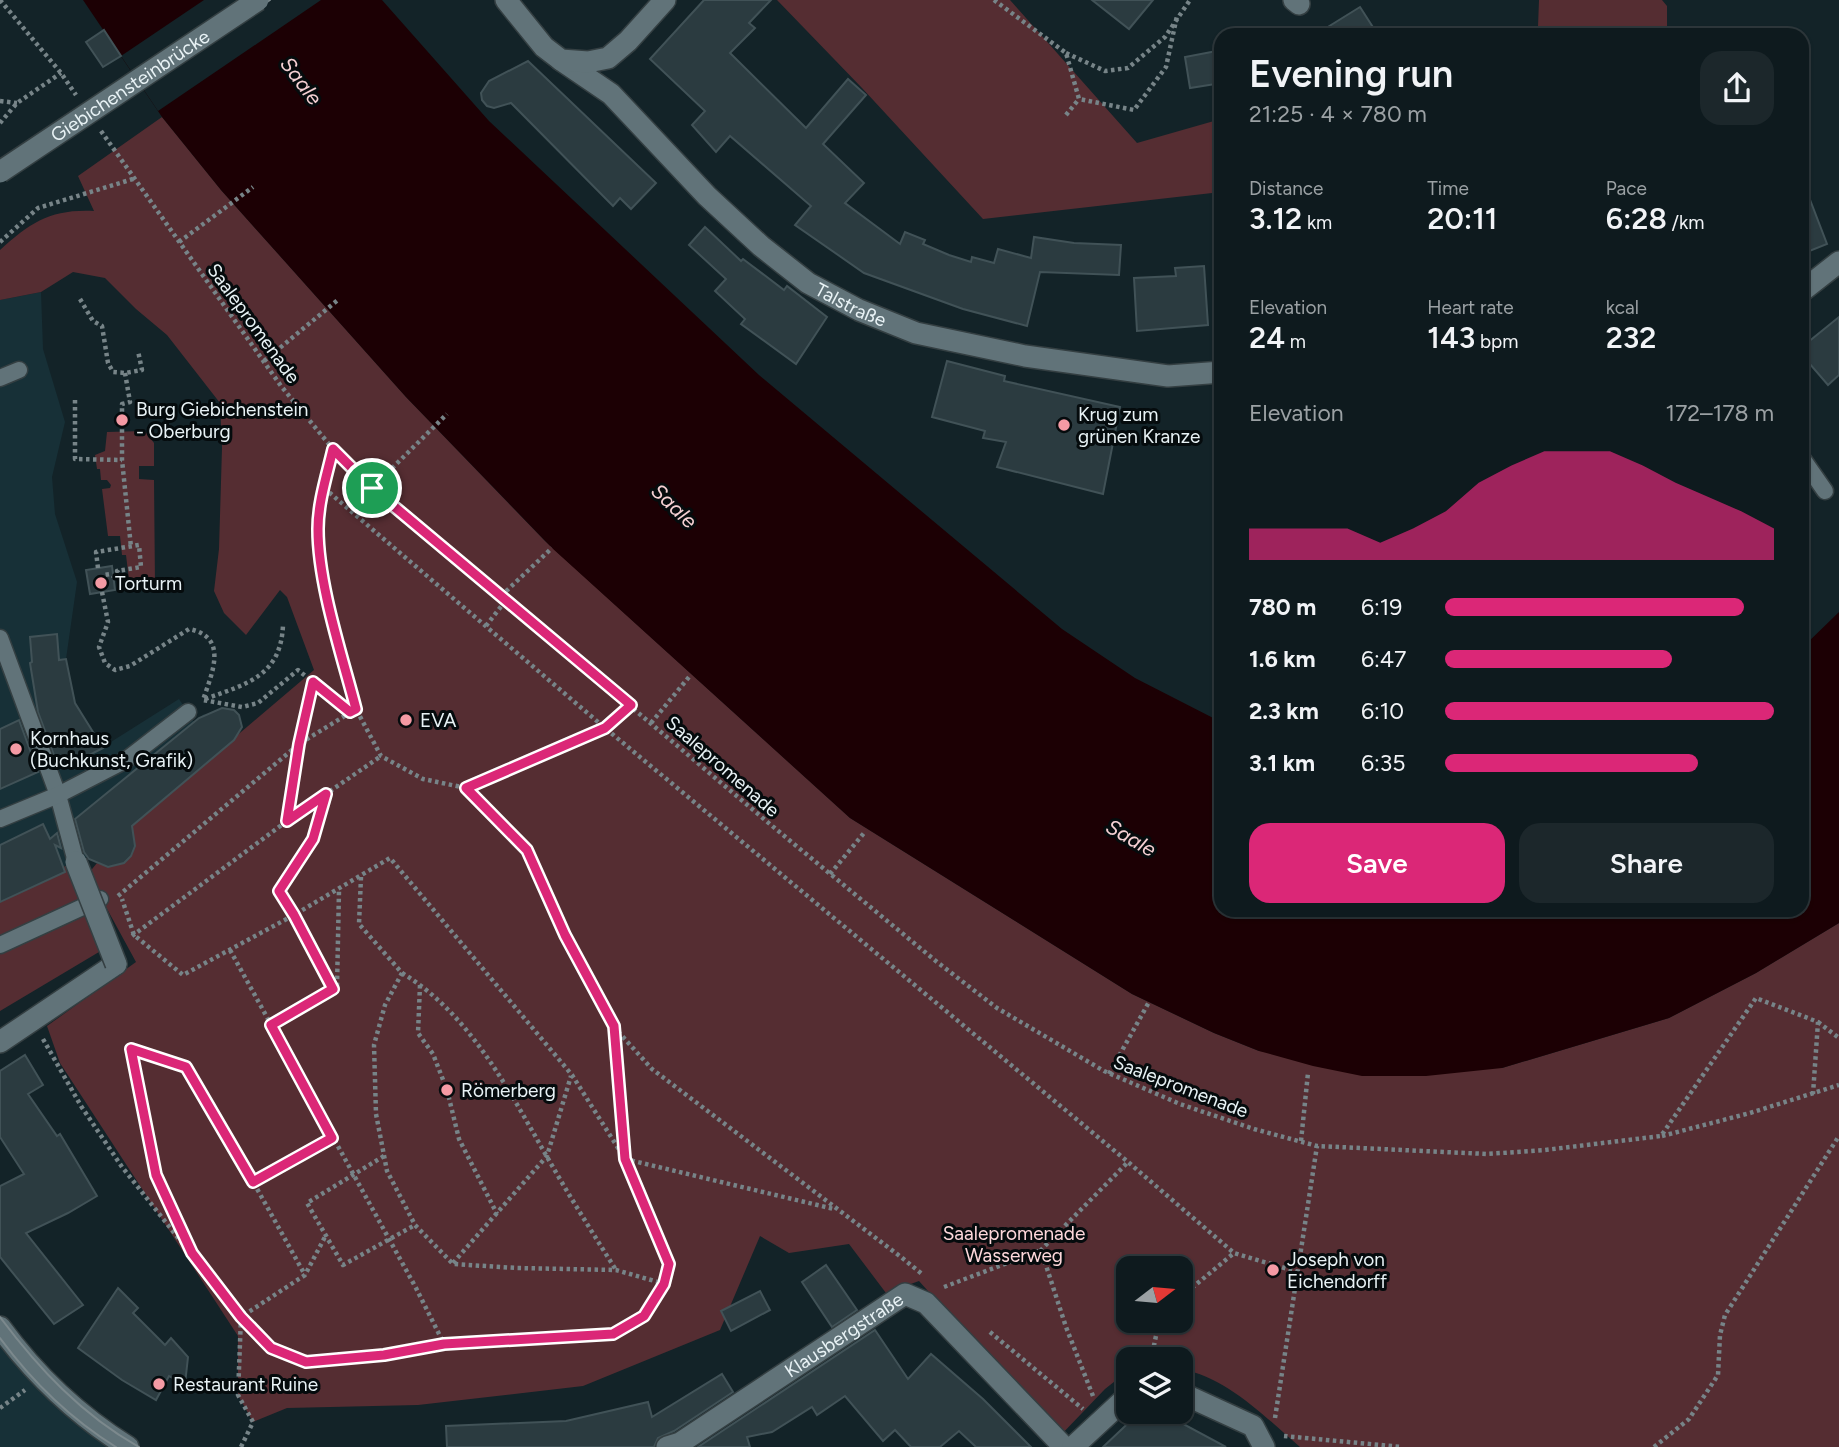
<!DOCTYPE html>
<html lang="en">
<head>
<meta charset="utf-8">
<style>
  :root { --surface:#0e1a1e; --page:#1c272b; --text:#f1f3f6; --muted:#9ba1a4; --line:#2e383c; --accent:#db2777 }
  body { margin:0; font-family:Figtree,sans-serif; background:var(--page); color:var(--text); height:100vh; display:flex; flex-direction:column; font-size:26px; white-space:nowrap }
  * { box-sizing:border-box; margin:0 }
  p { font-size:23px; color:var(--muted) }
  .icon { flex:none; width:38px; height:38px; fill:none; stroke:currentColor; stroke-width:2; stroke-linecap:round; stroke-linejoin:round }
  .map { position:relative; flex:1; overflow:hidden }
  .sheet { position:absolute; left:1214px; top:28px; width:595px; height:889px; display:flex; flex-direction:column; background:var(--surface); border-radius:21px; box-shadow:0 2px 5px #0004,0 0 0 2px var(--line) }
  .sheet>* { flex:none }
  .needle { width:46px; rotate:74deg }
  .controls { position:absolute; left:1116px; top:1256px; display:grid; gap:14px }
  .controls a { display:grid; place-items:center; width:77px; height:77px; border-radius:14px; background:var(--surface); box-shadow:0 2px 5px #0004,0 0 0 2px var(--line); font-size:35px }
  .pin { position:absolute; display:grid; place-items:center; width:60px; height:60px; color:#fff; margin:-30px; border:4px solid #fff; border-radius:50%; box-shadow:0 2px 7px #0007 }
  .round { display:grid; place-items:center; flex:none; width:74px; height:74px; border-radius:21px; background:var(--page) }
  .overview { display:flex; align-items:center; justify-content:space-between; height:119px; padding:0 35px }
  h1 { font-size:38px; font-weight:600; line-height:52px }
  .figures { display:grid; grid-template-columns:repeat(3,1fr); gap:10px; height:119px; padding:7px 35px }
  .figures div { display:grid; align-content:center }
  .figures b { font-size:30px; font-weight:600 }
  .figures small { font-size:19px; font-weight:400 }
  .figures p { font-size:19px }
  .chart { height:196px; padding:14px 35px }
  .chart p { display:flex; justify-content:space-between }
  .chart svg { width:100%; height:126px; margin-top:7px; fill:var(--accent); opacity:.7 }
  .button { display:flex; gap:14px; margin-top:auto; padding:14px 35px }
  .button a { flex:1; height:80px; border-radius:21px; background:var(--accent); color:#fff; font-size:28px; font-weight:600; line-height:80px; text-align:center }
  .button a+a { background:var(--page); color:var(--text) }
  ul { padding:0 35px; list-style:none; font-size:23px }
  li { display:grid; grid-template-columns:112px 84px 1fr; align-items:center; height:52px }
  li i { height:18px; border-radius:9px; background:var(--accent) }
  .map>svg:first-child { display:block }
  .built { fill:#173037 }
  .green { fill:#552d32; fill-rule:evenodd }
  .water { fill:#1c0004 }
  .pier { fill:#132328 }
  .building { fill:#2b3b40; stroke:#415257; stroke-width:2 }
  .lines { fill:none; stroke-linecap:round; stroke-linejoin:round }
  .lane-casing { stroke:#343f42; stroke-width:19 }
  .street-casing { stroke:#343f42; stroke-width:24 }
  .secondary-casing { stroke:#343f42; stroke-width:24 }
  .path { stroke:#778488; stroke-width:4.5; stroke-dasharray:3.5 3.5; stroke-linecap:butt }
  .lane { stroke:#617379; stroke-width:16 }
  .street { stroke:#617379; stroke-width:21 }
  .secondary { stroke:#617379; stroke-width:21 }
  .tram { stroke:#7c898d; stroke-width:2 }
  .street-bridge-casing { stroke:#343f42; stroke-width:24; stroke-linecap:butt }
  .secondary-bridge-casing { stroke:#343f42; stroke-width:24; stroke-linecap:butt }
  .street-bridge { stroke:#617379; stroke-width:21 }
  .secondary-bridge { stroke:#617379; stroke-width:21 }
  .route-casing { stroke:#fff; stroke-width:14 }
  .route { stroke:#db2777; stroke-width:9 }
  .poi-dot { fill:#f49aa4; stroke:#050b0d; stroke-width:2.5 }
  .labels { text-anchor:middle; stroke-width:6; stroke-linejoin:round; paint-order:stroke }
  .street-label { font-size:19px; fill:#e8f2f5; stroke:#050b0d }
  .poi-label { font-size:19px; fill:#e8f2f5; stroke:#050b0d; text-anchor:start }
  .park-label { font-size:19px; fill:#fed8db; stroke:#050b0d }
  .water-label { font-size:21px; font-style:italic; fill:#f5d0d3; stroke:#050b0d }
</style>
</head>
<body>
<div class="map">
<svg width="1839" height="1447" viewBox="0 0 1839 1447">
  <rect width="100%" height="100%" fill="#132328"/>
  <g class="built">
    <path d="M41 292 43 349 65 422 52 477 55 514 77 582 66 659 75 703 103 747 179 699 194 722 204 714 228 745 128 829 135 846 131 856 124 863 108 867 97 863 92 855 63 867 65 872 0 902V300Z"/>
    <path d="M0 1342 54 1403 94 1437 110 1447H0Z"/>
  </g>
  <g class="green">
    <path d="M777 0H1010L1137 143 1221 119V192L983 219 862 88Z"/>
    <path d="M1539 0H1662L1667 6V35H1509L1538 27Z"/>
    <path d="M162 117 221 190 406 397 545 541 850 818 1132 994 1214 1033 1259 1051 1502 1068 1669 1018 1756 973 1839 923V1447H1300C1265 1417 1228 1378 1181 1369V1360H1129V1370L1105 1389 1059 1437 919 1281 886 1293 849 1244 789 1253 760 1236 720 1330 583 1386 418 1405 287 1408 253 1422 238 1395V1336L60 1063 47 1026 136 962 88 874 97 863C115 870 128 865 135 846L127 829 314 670 287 597 280 590 246 635 224 613 214 591 219 549 222 448 220 403 167 335 136 309 105 278 73 272 41 292 0 300V250C31 222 51 209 94 211L78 176ZM1129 1269H1181V1321H1129Z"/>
    <path d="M145 431 154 443V466H139V479L154 480 155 585 130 588 126 555H122L120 536H108L102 489 110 488 111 485 107 480H101L100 469H97L95 455 105 451 107 432Z"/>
    <path d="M76 862 109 946 0 1011V902L65 872 63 867Z"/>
  </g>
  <path class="water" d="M83 0H382L489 121 759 375 1062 629 1135 678 1221 722 1222 910H1802L1803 647 1839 612V923L1756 973 1669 1018 1502 1068 1426 1076H1362L1313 1066 1259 1051 1214 1033 1132 994 850 818 552 548 406 397 221 190 162 117Z"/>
  <path class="pier" d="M204 0H321L158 111 121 56Z"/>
  <g class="building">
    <path d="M704 0H771L749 23 755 28 730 53 806 128 848 79 866 95 823 144 864 183 845 203 900 244 905 232 925 240 923 244 949 255 971 262 972 257 994 263 998 249 1031 258 1034 237 1074 243 1121 245 1119 275 1040 272 1027 326 963 309 864 273 795 225 811 206 730 136 716 152 692 125 705 111 650 59Z"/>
    <path d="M1092 0H1153L1129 29Z"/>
    <path d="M1360 7 1378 35H1315Z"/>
    <path d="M104 30 121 56 103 67 86 42Z"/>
    <path d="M1222 50V83L1190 88 1185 57Z"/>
    <path d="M528 61 656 183 631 209 620 198 613 206 511 103 494 108 487 106 482 100 481 93 489 81Z"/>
    <path d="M1804 184 1827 244 1807 252 1802 241Z"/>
    <path d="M705 227 741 261 743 259 784 290 787 286 827 317 796 364 741 324 745 319 715 291 726 279 689 245Z"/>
    <path d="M1204 266 1208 325 1137 331 1134 278 1176 276 1175 268Z"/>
    <path d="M1839 317V375L1828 385 1802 355V347Z"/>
    <path d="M947 361 1005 376 1004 381 1120 407 1103 494 997 467 1006 442 983 438 985 431 932 417Z"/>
    <path d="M112 566 115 590 90 594 86 570Z"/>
    <path d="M57 634 59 660 66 659 75 703 103 748 68 766 65 760 57 763 38 712 30 663 32 662 30 637Z"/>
    <path d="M222 708 234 710 239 715 242 727 234 740 132 826 135 846 131 856 124 863 108 867 89 859 84 852 75 819 199 718Z"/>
    <path d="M19 720 38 772 0 789V729Z"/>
    <path d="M43 824 50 839 57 833 61 848 55 845 65 872 0 902V845Z"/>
    <path d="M25 1055 43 1085 28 1094 57 1136 60 1134 97 1196 68 1213 26 1233 83 1305 54 1324 0 1257V1186L24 1174 0 1137V1071Z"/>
    <path d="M826 1265 857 1310 832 1327 802 1282Z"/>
    <path d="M118 1288 138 1308 133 1313 165 1345 171 1338 188 1357 185 1384 169 1376 156 1400 122 1380 78 1348Z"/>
    <path d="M760 1291 770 1310 731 1331 721 1311Z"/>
    <path d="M875 1330 908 1379 931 1354 983 1399 1031 1447H976L959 1431 940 1447H911L895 1430 883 1441 845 1396 817 1415 812 1407 772 1432 747 1437 750 1447H698Z"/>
    <path d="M722 1374 733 1392 674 1431 658 1438 654 1447H447L446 1426 566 1421 648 1402 652 1417Z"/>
    <path d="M1140 1412H1161L1226 1447H1103Z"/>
  </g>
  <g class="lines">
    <g class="lane-casing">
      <g id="lane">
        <path d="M0 378 19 370"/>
        <path d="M1802 458 1825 491"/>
        <path d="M0 638 58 795 76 862"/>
        <path d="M0 819 58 795 126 760 188 712"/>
        <path d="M0 945 100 899"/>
      </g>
    </g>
    <g class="street-casing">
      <g id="street">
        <path d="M1294 0 1299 4"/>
        <path id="s1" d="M561 60 611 94 707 196 761 246 808 283 859 310 916 333 1025 356 1168 376 1222 372"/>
        <path d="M1802 291 1839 262"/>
        <path d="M0 1042 116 964"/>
        <path d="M1181 1393 1253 1426 1264 1447"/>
        <path id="s2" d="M667 1447 680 1443 905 1294 926 1303 1064 1447"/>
        <path d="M1073 1447 1129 1395"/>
      </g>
    </g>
    <g class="secondary-casing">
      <g id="secondary">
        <path d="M506 0 544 47 561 60 588 62 608 58 628 41 665 0"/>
        <path d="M0 1327C35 1375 77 1415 128 1447"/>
      </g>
    </g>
    <g class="path">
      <path d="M0 0 61 73 76 95"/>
      <path d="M994 0 1066 53 1079 99 1134 110 1166 67 1177 16"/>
      <path d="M1066 53 1105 71 1128 68 1165 37 1190 0"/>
      <path d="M0 101 17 103"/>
      <path d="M1066 115 1079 99"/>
      <path d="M0 123 17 103 61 73"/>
      <path d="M101 131 281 386 333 449 372 488 771 825 937 962 997 1008 1104 1071 1180 1104 1254 1129 1317 1146 1487 1154 1545 1150 1661 1136 1756 998 1818 1022 1813 1094"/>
      <path d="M0 242 38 208 133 179"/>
      <path d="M179 242 253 187"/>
      <path d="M80 299 93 321 102 326 108 363 113 372 125 373 142 370 138 351"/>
      <path d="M264 361 339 299"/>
      <path d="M125 373 130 402 122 404V460L131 547"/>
      <path d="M75 400V459L122 460"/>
      <path d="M332 450 324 487 318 529 325 589 356 709 381 756 423 779 466 788 527 850 565 935 613 1026 652 1069 901 1257 922 1274"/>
      <path d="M324 488 605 728 1128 1162 1234 1253"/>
      <path d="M372 488 447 414"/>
      <path d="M98 568 96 552 139 545 141 567 117 571 120 575 118 579 110 574 104 575 105 579"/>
      <path d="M102 592 108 622 99 647 105 663 115 670 130 666 189 629C229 637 212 673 203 700L242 707 258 703 298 670 350 712"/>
      <path d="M501 596 552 548"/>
      <path d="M486 626 506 600"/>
      <path d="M205 699C247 684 281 676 283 625"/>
      <path d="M651 723 689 677"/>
      <path d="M466 788 605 728 631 705"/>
      <path d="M326 795 313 839 279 891 294 915 333 989"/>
      <path d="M287 821 299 744 314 682"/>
      <path d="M830 874 864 833"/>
      <path d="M361 877 359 924 402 973 385 1005 374 1045 376 1114 387 1171 415 1225 453 1264 517 1268 616 1270 665 1284"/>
      <path d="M118 896 299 744 356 709"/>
      <path d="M132 936 287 821 381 756"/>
      <path d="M230 950 416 1288 444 1344"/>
      <path d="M402 973C470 1014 508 1089 546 1155 568 1194 592 1232 616 1270"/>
      <path d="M420 985 418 1033 433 1054 447 1090 459 1139 497 1214"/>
      <path d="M1818 1022 1839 1038"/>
      <path d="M271 1025 337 987 339 890"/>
      <path d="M614 1026 625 1159 834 1209"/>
      <path d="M43 1039 81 1106 122 1167 241 1317 271 1348 306 1362 384 1355 444 1344 613 1334 644 1316 665 1284 669 1263 625 1159 572 1075 390 858 294 915 183 975 134 935 122 899"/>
      <path d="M1109 1074 1149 1002"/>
      <path d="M1662 1136 1750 1113 1839 1085"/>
      <path d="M1301 1141 1308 1073"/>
      <path d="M384 1156 307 1203 343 1265 415 1225"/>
      <path d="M253 1182 332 1137"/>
      <path d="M189 1246 156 1175 131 1049 186 1067 226 1133 305 1275"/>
      <path d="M453 1263 547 1156 571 1076"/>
      <path d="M944 1287 1041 1250"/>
      <path d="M1181 1297 1234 1253 1298 1272"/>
      <path d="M990 1332 1083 1409"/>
      <path d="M1151 1360 1159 1321"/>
      <path d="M1093 1396 1066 1327 1041 1250 1128 1162"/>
      <path d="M0 1408 25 1390"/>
      <path d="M1275 1418 1317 1146"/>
      <path d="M1284 1436 1402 1447"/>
      <path d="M241 1447 253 1422 238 1395 241 1317 305 1275 326 1235"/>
      <path d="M1654 1447 1689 1419 1718 1375 1720 1335 1725 1315 1839 1136"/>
    </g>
    <use href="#lane" class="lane"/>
    <use href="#street" class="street"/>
    <use href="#secondary" class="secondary"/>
    <g class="tram">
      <path d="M0 161 244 0"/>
      <path d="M0 181 270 0"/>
      <path d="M0 1317C39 1369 82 1415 139 1447"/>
      <path d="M0 1338C31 1380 71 1419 116 1447"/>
    </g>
    <g class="street-bridge-casing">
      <path id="street-bridge" d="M76 862 116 964"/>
    </g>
    <g class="secondary-bridge-casing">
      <g id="secondary-bridge">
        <path id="s3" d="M0 172 258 0"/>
      </g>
    </g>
    <use href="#street-bridge" class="street-bridge"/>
    <use href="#secondary-bridge" class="secondary-bridge"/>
  </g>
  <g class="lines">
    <g class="route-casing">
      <path id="route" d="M333 449 372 488 631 705 605 728 466 788 527 850 565 935 614 1026 625 1159 669 1264 664 1284 644 1316 613 1334 444 1344 384 1355 306 1362 271 1348 241 1317 192 1253 156 1175 131 1049 186 1067 253 1182 332 1138 271 1025 333 989 294 915 279 891 313 839 326 794 287 821 299 744 313 682 350 712 356 709C342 655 318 584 318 529 318 502 327 475 333 449Z"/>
    </g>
    <use href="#route" class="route"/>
  </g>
  <g class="poi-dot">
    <circle cx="122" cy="420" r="7"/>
    <circle cx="1064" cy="425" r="7"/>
    <circle cx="101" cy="583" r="7"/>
    <circle cx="406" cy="720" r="7"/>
    <circle cx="16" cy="749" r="7"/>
    <circle cx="447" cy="1090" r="7"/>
    <circle cx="1273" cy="1270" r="7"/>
    <circle cx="159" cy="1384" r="7"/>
  </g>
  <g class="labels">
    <g class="street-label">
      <text dy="7" stroke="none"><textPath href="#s3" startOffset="156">Giebichensteinbrücke</textPath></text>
      <text dy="7" stroke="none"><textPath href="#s1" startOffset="382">Talstraße</textPath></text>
      <text transform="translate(254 323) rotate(54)" y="7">Saalepromenade</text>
      <text transform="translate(723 766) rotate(41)" y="7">Saalepromenade</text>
      <text transform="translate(1181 1086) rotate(21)" y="7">Saalepromenade</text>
      <text dy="7" stroke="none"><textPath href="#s2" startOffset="210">Klausbergstraße</textPath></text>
    </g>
    <g class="poi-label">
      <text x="136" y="416">Burg Giebichenstein<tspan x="136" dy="22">- Oberburg</tspan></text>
      <text x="1078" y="421">Krug zum<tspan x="1078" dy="22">grünen Kranze</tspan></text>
      <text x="115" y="590">Torturm</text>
      <text x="420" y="727">EVA</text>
      <text x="30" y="745">Kornhaus<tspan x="30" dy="22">(Buchkunst, Grafik)</tspan></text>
      <text x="461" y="1097">Römerberg</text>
      <text x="1287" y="1266">Joseph von<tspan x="1287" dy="22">Eichendorff</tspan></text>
      <text x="173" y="1391">Restaurant Ruine</text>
    </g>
    <g class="park-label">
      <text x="1014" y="1240">Saalepromenade<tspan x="1014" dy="22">Wasserweg</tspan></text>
    </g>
    <g class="water-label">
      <text transform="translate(301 81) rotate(53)" y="7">Saale</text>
      <text transform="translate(674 506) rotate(44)" y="7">Saale</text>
      <text transform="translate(1131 838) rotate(30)" y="7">Saale</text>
    </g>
  </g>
</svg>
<div class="controls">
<a><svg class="needle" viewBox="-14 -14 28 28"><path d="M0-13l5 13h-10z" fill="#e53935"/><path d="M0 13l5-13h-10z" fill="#9ba1a4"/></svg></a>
<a><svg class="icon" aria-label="layers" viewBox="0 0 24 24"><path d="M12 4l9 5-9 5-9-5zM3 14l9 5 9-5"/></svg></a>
</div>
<div class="pin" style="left:372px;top:488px;background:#1e9e55"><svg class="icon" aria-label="arrive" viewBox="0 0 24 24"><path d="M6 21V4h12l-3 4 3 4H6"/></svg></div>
<section class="sheet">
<div class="overview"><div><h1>Evening run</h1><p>21:25 · 4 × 780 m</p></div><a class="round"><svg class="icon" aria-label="share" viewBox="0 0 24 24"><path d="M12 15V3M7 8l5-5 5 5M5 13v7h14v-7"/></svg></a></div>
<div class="figures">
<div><p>Distance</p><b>3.12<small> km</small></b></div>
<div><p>Time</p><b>20:11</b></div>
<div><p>Pace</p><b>6:28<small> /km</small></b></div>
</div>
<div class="figures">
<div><p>Elevation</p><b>24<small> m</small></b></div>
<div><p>Heart rate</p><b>143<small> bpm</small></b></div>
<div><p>kcal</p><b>232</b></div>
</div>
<div class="chart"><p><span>Elevation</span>172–178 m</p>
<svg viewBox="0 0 160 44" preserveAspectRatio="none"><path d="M0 44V33L10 33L20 33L30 33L40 38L50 33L60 27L70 17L80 11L90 6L100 6L110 6L120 11L130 17L140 22L150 27L160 33V44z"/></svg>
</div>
<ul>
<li><b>780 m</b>6:19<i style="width:91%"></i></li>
<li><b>1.6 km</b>6:47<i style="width:69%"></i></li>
<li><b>2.3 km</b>6:10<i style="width:100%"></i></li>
<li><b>3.1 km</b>6:35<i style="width:77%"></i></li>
</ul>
<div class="button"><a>Save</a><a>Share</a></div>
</section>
</div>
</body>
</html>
